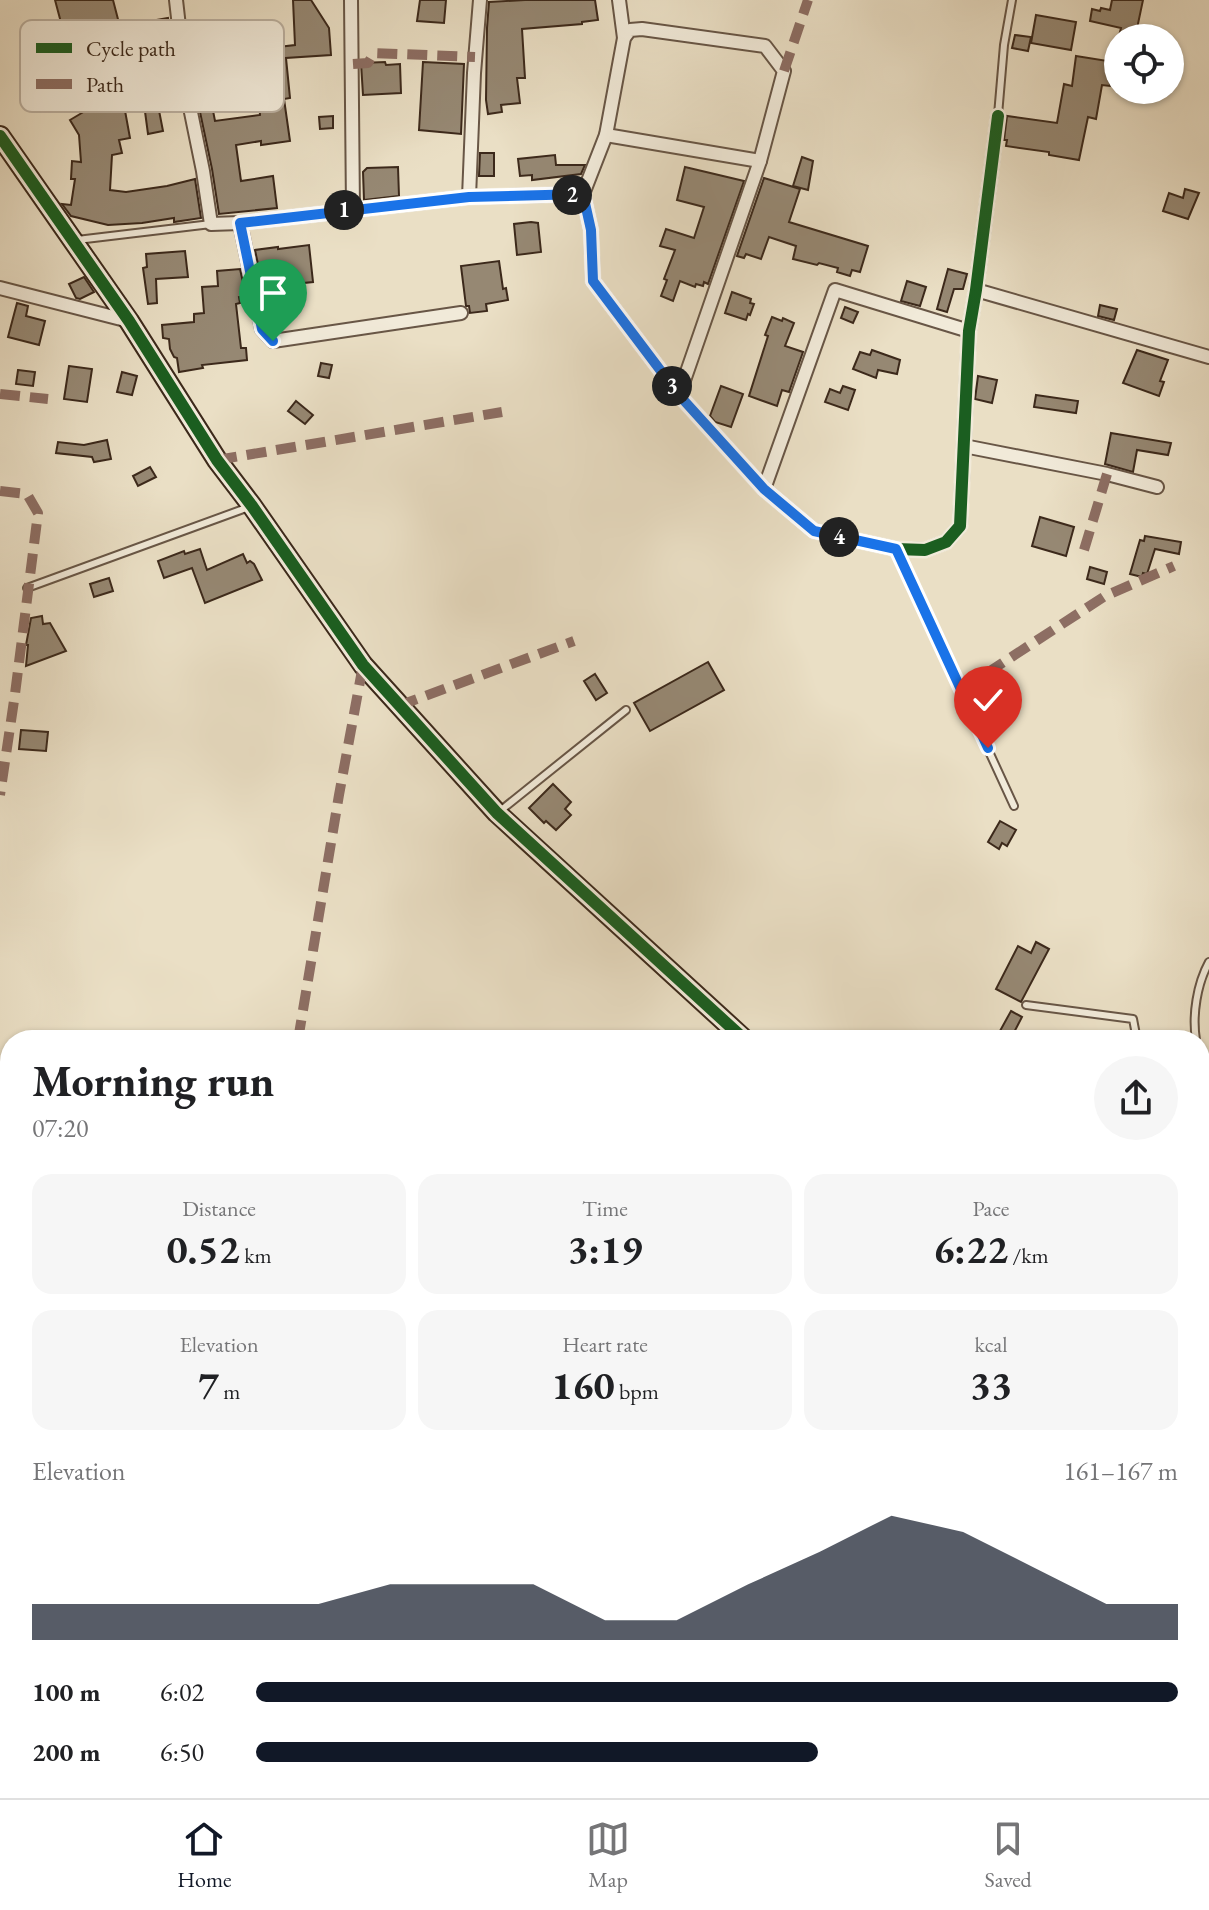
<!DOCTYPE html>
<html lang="en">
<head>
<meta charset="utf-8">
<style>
  :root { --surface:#fff; --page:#f6f6f6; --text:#202124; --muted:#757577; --line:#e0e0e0; --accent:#111827 }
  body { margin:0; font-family:"EB Garamond",serif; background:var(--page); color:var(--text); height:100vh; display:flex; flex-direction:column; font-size:30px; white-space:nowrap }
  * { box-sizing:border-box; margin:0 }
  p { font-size:26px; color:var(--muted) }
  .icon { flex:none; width:44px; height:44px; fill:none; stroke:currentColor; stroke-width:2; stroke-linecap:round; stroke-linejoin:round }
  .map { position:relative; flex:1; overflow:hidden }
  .sheet { position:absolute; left:0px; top:1030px; width:1210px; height:768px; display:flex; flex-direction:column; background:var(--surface); border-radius:32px 32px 0 0; box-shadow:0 2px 6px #0004 }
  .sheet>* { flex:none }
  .controls { position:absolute; left:1104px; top:24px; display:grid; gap:16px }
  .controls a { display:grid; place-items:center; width:80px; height:80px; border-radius:50%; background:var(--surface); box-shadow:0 2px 6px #0004; font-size:40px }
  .pin { position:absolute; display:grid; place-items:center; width:68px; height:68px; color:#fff; margin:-82px -34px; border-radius:50% 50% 50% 0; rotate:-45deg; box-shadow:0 0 8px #0007 }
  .pin .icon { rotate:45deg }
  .km { position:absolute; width:40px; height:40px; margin:-20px; border-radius:50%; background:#222; color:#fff; font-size:22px; line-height:40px; text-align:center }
  .round { display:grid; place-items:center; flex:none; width:84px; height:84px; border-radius:42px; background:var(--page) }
  .head { display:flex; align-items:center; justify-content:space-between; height:136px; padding:0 32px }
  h1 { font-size:44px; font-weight:700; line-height:60px }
  .figures { display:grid; grid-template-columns:repeat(3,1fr); gap:12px; height:136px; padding:8px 32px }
  .figures div { display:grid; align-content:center; border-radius:20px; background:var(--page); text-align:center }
  .figures b { font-size:40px; font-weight:700 }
  .figures small { font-size:22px; font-weight:400 }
  .figures p { font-size:22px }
  .chart { height:224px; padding:16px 32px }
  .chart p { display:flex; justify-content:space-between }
  .chart svg { width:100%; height:144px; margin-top:8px; fill:var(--accent); opacity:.7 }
  ul { padding:0 32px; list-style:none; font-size:26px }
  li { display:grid; grid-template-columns:128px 96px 1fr; align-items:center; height:60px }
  li i { height:20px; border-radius:10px; background:var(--accent) }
  .dock { display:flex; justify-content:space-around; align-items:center; height:112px; border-top:2px solid var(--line); background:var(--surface); font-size:22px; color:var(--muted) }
  .dock a { display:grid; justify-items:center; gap:4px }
  .dock .current { color:var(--accent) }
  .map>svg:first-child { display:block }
  .building { fill:#968873; stroke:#3c291b; stroke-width:2 }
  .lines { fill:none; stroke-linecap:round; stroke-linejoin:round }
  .lane-casing { stroke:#685646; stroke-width:10 }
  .street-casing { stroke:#685646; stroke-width:16 }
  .secondary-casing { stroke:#3c291b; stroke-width:22 }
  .lane { stroke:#f1ead9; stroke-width:6 }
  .street { stroke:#f1ead9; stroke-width:12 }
  .secondary { stroke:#f1ead9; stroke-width:18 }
  .quiet { stroke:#8d6e63; stroke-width:10; stroke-dasharray:20 10; stroke-linecap:butt }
  .cycleway-casing { stroke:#f1ead9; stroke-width:17 }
  .cycleway { stroke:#1b5e20; stroke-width:12 }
  .route-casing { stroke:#fff; stroke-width:16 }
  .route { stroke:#1a73e8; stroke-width:10 }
  .key { fill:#f1ead9; stroke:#bbb0a0; stroke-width:2 }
  .key-label { font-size:22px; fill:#3c291b }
</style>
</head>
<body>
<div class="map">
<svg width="1209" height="1798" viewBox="0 0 1209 1798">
  <rect width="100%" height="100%" fill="#eadfc5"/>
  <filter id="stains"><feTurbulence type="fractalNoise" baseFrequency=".0025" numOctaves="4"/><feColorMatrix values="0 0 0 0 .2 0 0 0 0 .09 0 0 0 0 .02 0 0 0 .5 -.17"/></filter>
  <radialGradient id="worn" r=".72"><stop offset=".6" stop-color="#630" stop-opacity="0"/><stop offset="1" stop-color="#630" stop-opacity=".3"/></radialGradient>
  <g class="building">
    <path d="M55 0H113L120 27 81 37 93 72 117 67 130 138 119 140 122 153 112 155 110 190 126 192 167 186 195 179 201 218 174 222V218L142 223 108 225 71 216 62 204 71 205 75 179H71L72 161 81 162 79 135 70 120 117 92 87 96 65 29 63 30Z"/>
    <path d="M293 0H311L329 28 331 55 286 58 290 98 284 99 290 141 261 145V141L236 145 241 181 273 176 277 208 219 214 212 169 196 93 209 90 215 121 260 115 257 79 252 50 295 45Z"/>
    <path d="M420 0H446L444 23 417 21Z"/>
    <path d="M525 0H595L598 20 582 22V24L522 29 525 78H517L520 103 501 105 502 112 488 114 486 100 487 28 489 2Z"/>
    <path d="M1112 0H1143L1135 38 1119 36 1121 28 1090 21 1092 9 1100 11 1101 8 1110 10Z"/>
    <path d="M1036 15 1076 22 1071 50 1031 43Z"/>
    <path d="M168 18 176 82 164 83V88L155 90 163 131 148 134 136 44 158 41 156 20Z"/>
    <path d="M1015 35 1031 37 1028 51 1012 48Z"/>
    <path d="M1076 56 1114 62 1110 86 1102 85 1096 119 1088 117 1079 160 1049 155V152L1006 146 1007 140H1004L1007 116 1057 123 1064 84 1072 86Z"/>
    <path d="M385 62 386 65 400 64 401 93 363 95 361 63Z"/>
    <path d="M423 62 464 64 461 134 419 130Z"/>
    <path d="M333 116V128L320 129 319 117Z"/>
    <path d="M480 153H494V176H479Z"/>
    <path d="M555 155 556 165H585L581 174 532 180V175L520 176 518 159Z"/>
    <path d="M802 157 813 161 808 190 793 186Z"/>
    <path d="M398 167 399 196 364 200 363 172 367 168Z"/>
    <path d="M685 167 744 181 708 284 704 282 703 286 696 284 695 287 680 281 673 301 661 296 667 280 664 279 675 250 660 246 666 229 694 238 704 207 677 200Z"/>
    <path d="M764 178 800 189 789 222 868 246 860 272 852 270 850 276 837 272 838 268 819 263 817 265 793 259 796 246 769 237 761 259 746 254 744 258 737 256Z"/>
    <path d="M1185 189 1199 193 1188 219 1163 211 1169 193 1183 198Z"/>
    <path d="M531 222 538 223 541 252 517 255 514 224Z"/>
    <path d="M309 245 313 282 284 285 285 289 264 293 255 250 278 247V249Z"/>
    <path d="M185 251 188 277 156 279 157 303 148 304 143 268 147 267 146 254Z"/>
    <path d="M499 261 503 289 506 288 508 300 486 304 487 311 470 313 469 306H466L461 266Z"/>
    <path d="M240 269 246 296 239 297 240 303 236 304 241 348H246L247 360 202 365 203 368 179 372 177 358 174 357 170 349 169 339 163 338 162 325 194 322V314L204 313 202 287 218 286 217 271Z"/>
    <path d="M948 269 967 274 963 289H954L947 312 937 309Z"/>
    <path d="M84 277 94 292 80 299 76 298 69 284Z"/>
    <path d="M907 281 926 287 920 306 901 301Z"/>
    <path d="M732 292 751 299 750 303 754 304 750 315 748 314 746 320 725 313Z"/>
    <path d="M17 303 28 306 26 316 45 321 39 345 8 337Z"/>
    <path d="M1100 305 1117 309 1114 320 1098 316Z"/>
    <path d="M845 307 858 312 853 323 841 318Z"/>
    <path d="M772 317 782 321 783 318 794 323 785 346 803 352 789 392 782 390 777 406 749 396 768 336 765 335Z"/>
    <path d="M872 350 900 360 897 374 878 370 876 378 853 369 860 352 870 355Z"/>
    <path d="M1137 350 1168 360 1160 381 1164 382 1159 396 1123 383Z"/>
    <path d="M321 363 332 365 329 378 318 376Z"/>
    <path d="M69 366 92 369 87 402 64 399Z"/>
    <path d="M18 370 35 372 33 386 16 384Z"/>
    <path d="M122 372 137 376 132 395 117 392Z"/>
    <path d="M978 376 997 380 992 403 975 399Z"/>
    <path d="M721 386 743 394 731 427 715 422 710 416Z"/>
    <path d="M843 386 855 390 848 410 825 402 830 389 840 393Z"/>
    <path d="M1036 395 1078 401 1076 413 1034 407Z"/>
    <path d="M296 401 313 415 305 424 288 411Z"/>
    <path d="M1111 433 1171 443 1168 455 1137 450 1133 472 1105 464Z"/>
    <path d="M107 440 111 459 94 462 92 457 56 453 58 442 84 445Z"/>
    <path d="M150 467 156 477 138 486 133 476Z"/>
    <path d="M1040 517 1074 527 1066 556 1032 546Z"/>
    <path d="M1145 536 1181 542 1179 554 1155 549 1147 574 1143 573 1142 577 1130 574 1140 540 1144 541Z"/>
    <path d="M200 549 207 570 243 554 247 563 250 561 254 564 262 580 205 603 192 568 164 578 158 561 184 551 185 554Z"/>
    <path d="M1090 567 1107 572 1104 584 1087 579Z"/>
    <path d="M109 578 113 591 94 597 90 584Z"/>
    <path d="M42 616 43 624 50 623 66 651 26 666 28 645H26L31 618Z"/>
    <path d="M708 662 724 690 650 731 634 703Z"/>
    <path d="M595 674 607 693 596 700 584 681Z"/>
    <path d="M21 730 48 732 46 751 19 749Z"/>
    <path d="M553 784 571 802 565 809 571 815 556 830 546 821 544 823 529 808Z"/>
    <path d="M1000 821 1016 830 1007 846 1002 843 999 849 988 842Z"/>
    <path d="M1036 942 1049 949 1021 1002 996 989 1018 946 1031 953Z"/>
    <path d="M1011 1011 1022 1017 1010 1040H995Z"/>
  </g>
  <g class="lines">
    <g class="lane-casing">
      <g id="lane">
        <path d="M998 115 1004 45 1012 0"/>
        <path d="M77 240 211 224"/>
        <path d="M896 549 1014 806"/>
        <path d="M27 588 249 507"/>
        <path d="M500 811 626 710"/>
        <path d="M1026 1005 1133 1019 1137 1040"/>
        <path d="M1196 1040C1192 1015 1197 984 1209 962"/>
        <path d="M1200 1065 1209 1124"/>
      </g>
    </g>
    <g class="street-casing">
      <g id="street">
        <path d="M176 0 186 88 203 171 211 224 240 223 262 329 273 341 461 313"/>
        <path d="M351 0 353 209"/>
        <path d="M619 0 624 38"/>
        <path d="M606 135 760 161"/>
        <path d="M583 194 606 135 624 38 630 30 642 29 765 46 784 71 760 161 679 395"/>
        <path d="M469 197 474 73 480 0"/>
        <path d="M240 223 469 197 583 194 591 230 593 281 679 395 764 489 814 531 896 549 925 550 946 542 960 526 969 331 976 290 998 116"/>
        <path d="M0 288 129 321"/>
        <path d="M976 290 1209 357"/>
        <path d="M964 446 1107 474 1157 487"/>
        <path d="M764 489 835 290 969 331"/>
        <path d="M1200 1239H1209"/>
        <path d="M0 1734 10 1736"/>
      </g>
    </g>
    <g class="secondary-casing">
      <g id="secondary">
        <path d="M0 136 129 321 217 460 252 506 363 665 497 813 745 1040"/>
        <path d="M1200 1497 1207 1504 1209 1522"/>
      </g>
    </g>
    <use href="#lane" class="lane"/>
    <use href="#street" class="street"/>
    <use href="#secondary" class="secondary"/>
    <g class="quiet">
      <path d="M353 64 368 63 374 53 475 57"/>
      <path d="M784 71 808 0"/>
      <path d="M0 394 48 399"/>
      <path d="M217 460 502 412"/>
      <path d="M0 491 27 494 38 513 15 694 0 795"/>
      <path d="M1084 550 1107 474"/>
      <path d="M961 690 1105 596 1174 566"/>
      <path d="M398 706 574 641"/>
      <path d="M298 1040 339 795 363 665"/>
      <path d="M0 1589 10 1591"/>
      <path d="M159 1798 160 1788"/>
    </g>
    <g class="cycleway-casing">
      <g id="cycleway">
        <path d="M0 136 129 321 217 460 252 506 363 665 497 813 745 1040"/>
        <path d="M240 223 469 197 583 194 591 230 593 281 679 395 764 489 814 531 896 549 925 550 946 542 960 526 969 331 976 290 998 116"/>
      </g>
    </g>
    <use href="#cycleway" class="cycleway"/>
  </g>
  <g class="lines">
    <g class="route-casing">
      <path id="route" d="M273 341 262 329 240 223 469 197 583 194 591 230 593 281 679 395 764 489 814 531 896 549 988 748"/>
    </g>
    <use href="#route" class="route"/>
  </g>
  <rect x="20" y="20" width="264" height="92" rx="12" class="key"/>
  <rect x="36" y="43" width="36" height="10" fill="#1b5e20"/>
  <rect x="36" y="79" width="36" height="10" fill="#8d6e63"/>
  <g class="key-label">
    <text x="86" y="56">Cycle path</text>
    <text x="86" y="92">Path</text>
  </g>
  <rect width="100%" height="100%" filter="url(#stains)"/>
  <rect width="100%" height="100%" fill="url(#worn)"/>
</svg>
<div class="controls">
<a><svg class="icon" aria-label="locate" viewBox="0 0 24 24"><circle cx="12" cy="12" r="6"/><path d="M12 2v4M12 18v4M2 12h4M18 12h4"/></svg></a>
</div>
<div class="pin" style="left:273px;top:341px;background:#1e9e55"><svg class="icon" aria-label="arrive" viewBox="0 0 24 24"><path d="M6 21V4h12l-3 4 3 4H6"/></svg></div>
<div class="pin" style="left:988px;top:748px;background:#d93025"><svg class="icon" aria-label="check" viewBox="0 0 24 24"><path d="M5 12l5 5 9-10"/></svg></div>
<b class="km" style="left:344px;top:210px">1</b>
<b class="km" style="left:572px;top:195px">2</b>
<b class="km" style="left:672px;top:386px">3</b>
<b class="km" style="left:839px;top:537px">4</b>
<section class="sheet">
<div class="head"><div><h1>Morning run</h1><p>07:20</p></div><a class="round"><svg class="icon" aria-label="share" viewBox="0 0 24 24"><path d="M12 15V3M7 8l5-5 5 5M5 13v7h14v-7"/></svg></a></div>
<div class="figures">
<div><p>Distance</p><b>0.52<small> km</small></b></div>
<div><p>Time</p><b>3:19</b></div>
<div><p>Pace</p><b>6:22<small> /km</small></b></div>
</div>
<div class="figures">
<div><p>Elevation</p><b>7<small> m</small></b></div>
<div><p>Heart rate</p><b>160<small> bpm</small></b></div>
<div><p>kcal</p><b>33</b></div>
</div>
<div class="chart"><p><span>Elevation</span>161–167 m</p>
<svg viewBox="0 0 160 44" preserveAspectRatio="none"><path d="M0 44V33L10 33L20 33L30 33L40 33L50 27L60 27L70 27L80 38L90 38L100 27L110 17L120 6L130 11L140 22L150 33L160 33V44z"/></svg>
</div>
<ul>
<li><b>100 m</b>6:02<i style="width:100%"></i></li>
<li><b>200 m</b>6:50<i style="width:61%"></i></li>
</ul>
</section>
</div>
<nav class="dock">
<a class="current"><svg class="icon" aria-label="home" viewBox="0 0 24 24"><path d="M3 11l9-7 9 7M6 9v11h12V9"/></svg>Home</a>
<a><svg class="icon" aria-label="map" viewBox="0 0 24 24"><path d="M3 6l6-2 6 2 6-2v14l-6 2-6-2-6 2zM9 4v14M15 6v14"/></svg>Map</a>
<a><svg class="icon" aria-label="saved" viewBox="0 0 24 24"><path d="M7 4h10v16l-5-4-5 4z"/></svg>Saved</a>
</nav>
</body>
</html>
